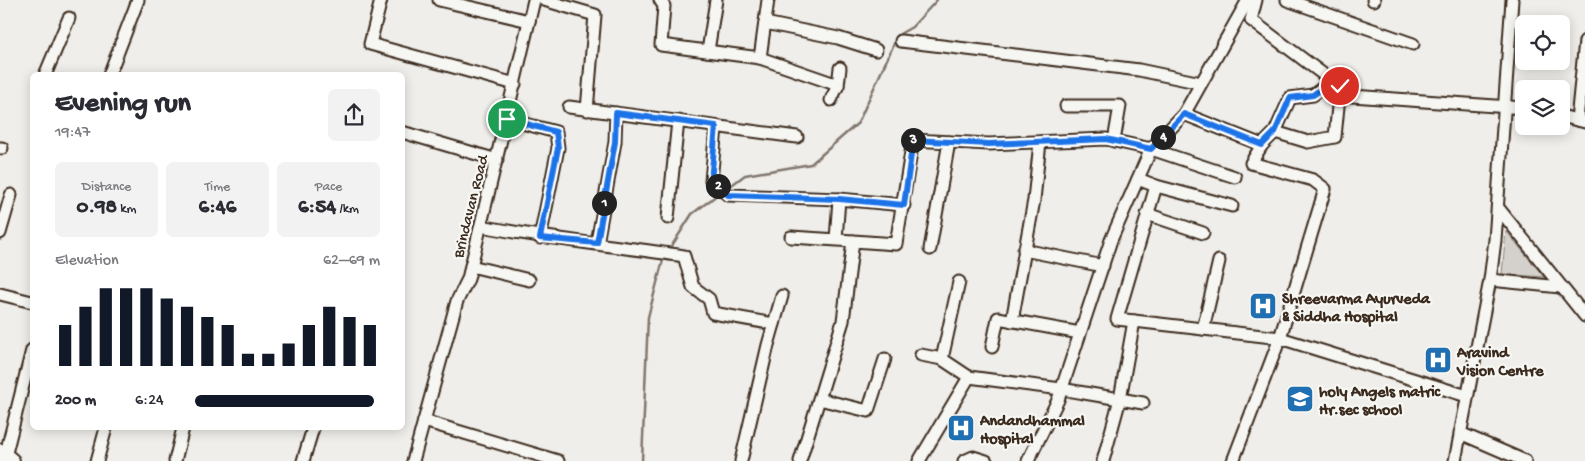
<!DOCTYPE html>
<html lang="en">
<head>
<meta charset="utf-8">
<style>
  :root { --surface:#fff; --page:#f2f2f3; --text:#2b2b33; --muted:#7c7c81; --accent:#111827 }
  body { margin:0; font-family:"Gochi Hand",sans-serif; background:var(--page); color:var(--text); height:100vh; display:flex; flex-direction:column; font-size:19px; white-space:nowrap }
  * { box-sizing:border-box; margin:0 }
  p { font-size:16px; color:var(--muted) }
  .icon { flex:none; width:28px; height:28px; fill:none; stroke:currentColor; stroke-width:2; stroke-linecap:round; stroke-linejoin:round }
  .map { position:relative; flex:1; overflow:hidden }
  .drawer { position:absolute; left:30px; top:72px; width:375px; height:358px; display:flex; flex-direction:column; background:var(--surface); border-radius:8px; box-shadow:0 2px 12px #0003 }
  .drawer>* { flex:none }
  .tools { position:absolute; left:1515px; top:15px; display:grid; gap:10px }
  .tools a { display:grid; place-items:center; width:55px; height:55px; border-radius:8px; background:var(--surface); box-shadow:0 2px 12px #0003; font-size:25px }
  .pin { position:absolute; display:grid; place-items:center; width:42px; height:42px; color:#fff; margin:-21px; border:2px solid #fff; border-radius:50%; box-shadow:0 1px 5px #0007 }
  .km { position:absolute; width:25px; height:25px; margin:-12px; border-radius:50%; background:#222; color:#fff; font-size:14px; line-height:25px; text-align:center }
  .round { display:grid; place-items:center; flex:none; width:52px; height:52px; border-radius:8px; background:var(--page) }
  .summary { display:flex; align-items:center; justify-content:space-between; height:85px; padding:0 25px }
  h1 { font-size:28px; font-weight:800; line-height:38px }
  .stats { display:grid; grid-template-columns:repeat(3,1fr); gap:8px; height:85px; padding:5px 25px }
  .stats div { display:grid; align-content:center; border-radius:8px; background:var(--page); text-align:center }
  .stats b { font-size:21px; font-weight:800 }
  .stats small { font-size:14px; font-weight:400 }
  .stats p { font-size:14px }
  .chart { height:140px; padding:10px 25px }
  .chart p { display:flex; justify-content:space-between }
  .chart svg { width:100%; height:90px; margin-top:5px; stroke:var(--accent); stroke-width:6 }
  ul { padding:0 25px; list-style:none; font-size:16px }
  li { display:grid; grid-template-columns:80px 60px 1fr; align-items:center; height:38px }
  li i { height:12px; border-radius:6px; background:var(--accent) }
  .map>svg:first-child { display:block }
  .green { fill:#d4d1cc; stroke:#887e75 }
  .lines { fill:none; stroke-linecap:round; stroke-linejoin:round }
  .stream { stroke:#81766d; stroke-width:2.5 }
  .minor-casing { stroke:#3b2a1e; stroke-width:15 }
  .major-casing { stroke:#3b2a1e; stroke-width:18 }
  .minor { stroke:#f6f6f2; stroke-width:11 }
  .major { stroke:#f6f6f2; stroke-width:14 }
  .route-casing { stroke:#fff; stroke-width:10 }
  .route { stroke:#1a73e8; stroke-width:6 }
  .labels { text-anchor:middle; stroke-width:4.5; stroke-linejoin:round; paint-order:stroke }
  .street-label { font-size:16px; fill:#3b2a1e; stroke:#f6f6f2 }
  .poi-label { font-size:16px; font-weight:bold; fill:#3b2a1e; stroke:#f6f6f2; text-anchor:start }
</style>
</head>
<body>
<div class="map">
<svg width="1585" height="461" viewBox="0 0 1585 461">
  <rect width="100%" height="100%" fill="#efeeea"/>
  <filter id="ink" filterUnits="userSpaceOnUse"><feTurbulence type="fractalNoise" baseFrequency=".02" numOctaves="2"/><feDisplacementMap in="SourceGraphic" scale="10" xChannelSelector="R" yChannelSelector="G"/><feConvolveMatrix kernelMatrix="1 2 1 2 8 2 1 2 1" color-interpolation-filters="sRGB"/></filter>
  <g filter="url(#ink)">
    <path class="green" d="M1506 231 1544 277 1502 274Z"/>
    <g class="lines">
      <g class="stream">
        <path d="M729 187 745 175 811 164 858 123 898 35 912 27 937 0"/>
        <path d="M671 247 692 214 717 195"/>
        <path d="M642 461 648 317 663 260"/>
      </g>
      <g class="minor-casing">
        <g id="minor">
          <path d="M381 0 370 44 515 84"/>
          <path d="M439 0 529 21"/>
          <path d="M544 0 595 15 587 110"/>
          <path d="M660 0 664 6 661 45 760 58 768 0"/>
          <path d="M1256 0 1251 20 1352 96 1524 108"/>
          <path d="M1287 0 1413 44"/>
          <path d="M1373 0H1374"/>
          <path d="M765 23 838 38 876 50"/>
          <path d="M901 41 1139 70 1201 83"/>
          <path d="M708 51 716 0"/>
          <path d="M760 58 838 85"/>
          <path d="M45 75 69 18"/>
          <path d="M109 75 138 0"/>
          <path d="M831 100 838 85 840 68"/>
          <path d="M1066 106H1120L1114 141"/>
          <path d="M569 107 797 137"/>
          <path d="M1184 114 1262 145"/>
          <path d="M1561 116 1585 122"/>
          <path d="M507 119 556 132 558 148 540 238"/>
          <path d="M1577 120 1585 41"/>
          <path d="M716 127 711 181 728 195 839 199 904 205"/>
          <path d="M402 132 497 160"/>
          <path d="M1275 132 1308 142 1335 137 1340 86"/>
          <path d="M0 148H2"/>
          <path d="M1138 179 1156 186 1117 319 1280 338 1325 189 1313 180 1251 163 1262 145 1275 132 1290 98 1313 95 1332 81"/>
          <path d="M1156 186 1232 206"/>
          <path d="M1499 209 1585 316"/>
          <path d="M1147 214 1203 233"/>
          <path d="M668 218 678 121"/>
          <path d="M481 226C548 239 616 246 684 256L693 287 709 299 713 313 774 324"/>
          <path d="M0 233 11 195"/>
          <path d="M791 237 853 241"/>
          <path d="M836 239 839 199"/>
          <path d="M597 243 615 142 616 113"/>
          <path d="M930 249 949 142"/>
          <path d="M1024 250 1103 266"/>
          <path d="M471 266 529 280"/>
          <path d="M1490 280 1560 287"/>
          <path d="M0 294 32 302"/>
          <path d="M1012 321 1034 200 1040 142"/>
          <path d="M1203 329 1219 261"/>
          <path d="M992 347 998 318 1080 333"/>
          <path d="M921 355 942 359 969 377"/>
          <path d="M942 359 959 282"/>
          <path d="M819 399 868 411 885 359"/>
          <path d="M424 421 558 461"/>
          <path d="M1460 433 1525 461"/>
          <path d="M4 461 32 350"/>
          <path d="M97 461 106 428"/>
          <path d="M175 461 183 428"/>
          <path d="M303 461 313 428"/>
          <path d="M413 461 457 301 468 279 534 0"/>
          <path d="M741 461 768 345 782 296"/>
          <path d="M800 461 843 321 853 241 896 244 913 140 989 144 1106 139 1151 149 1235 177"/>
          <path d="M919 461 969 377 1061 389 1143 403"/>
          <path d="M964 461 973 457 986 461"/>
          <path d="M1028 461 1058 400 1111 240 1151 149 1184 114 1248 0"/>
          <path d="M1103 461 1120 399 1134 321"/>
          <path d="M1233 461 1280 338 1467 396"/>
          <path d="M1455 461 1490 280 1495 240 1512 0"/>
        </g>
      </g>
      <g class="major-casing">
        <path id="major" d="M0 451 12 461"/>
      </g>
      <use href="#minor" class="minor"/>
      <use href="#major" class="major"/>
    </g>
  </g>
  <g class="lines" filter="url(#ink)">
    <g class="route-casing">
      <path id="route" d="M507 119 556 132 558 148 540 238 597 243 615 142 616 113 716 126 711 181 728 195 839 199 904 205 913 140 989 144 1106 139 1151 149 1184 114 1262 145 1275 132 1290 98 1313 95 1332 81 1340 86"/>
    </g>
    <use href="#route" class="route"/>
  </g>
  <defs>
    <g id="hospital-square" transform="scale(1.4375)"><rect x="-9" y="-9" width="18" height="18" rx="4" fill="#1f6fb2" stroke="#f6f6f2"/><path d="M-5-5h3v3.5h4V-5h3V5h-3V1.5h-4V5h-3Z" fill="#fff"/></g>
    <g id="school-square" transform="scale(1.4375)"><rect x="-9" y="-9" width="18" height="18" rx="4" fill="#1f6fb2" stroke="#f6f6f2"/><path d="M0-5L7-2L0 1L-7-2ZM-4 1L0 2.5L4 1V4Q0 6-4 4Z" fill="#fff"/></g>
  </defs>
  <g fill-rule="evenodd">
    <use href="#hospital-square" x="1263" y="306"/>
    <use href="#hospital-square" x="1438" y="360"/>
    <use href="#school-square" x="1300" y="399"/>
    <use href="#hospital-square" x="961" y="428"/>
  </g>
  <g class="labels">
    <g class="street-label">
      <text transform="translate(469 206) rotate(-76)" y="6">Brindavan Road</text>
    </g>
    <g class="poi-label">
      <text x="1282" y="303">Shreevarma Ayurveda<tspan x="1282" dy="18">&amp; Siddha Hospital</tspan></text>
      <text x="1457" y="357">Aravind<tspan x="1457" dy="18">Vision Centre</tspan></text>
      <text x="1319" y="396">holy Angels matric<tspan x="1319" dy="18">Hr.sec school</tspan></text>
      <text x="980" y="425">Andandhammal<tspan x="980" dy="18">Hospital</tspan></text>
    </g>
  </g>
</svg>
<div class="tools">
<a><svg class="icon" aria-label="locate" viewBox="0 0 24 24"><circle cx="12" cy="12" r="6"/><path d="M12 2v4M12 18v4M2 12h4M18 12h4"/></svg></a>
<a><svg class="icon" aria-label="layers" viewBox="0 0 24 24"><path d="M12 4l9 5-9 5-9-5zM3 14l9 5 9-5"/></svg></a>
</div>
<div class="pin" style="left:507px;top:119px;background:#1e9e55"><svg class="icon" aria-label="arrive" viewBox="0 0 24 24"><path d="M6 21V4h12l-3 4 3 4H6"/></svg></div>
<div class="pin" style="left:1340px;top:86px;background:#d93025"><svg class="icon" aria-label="check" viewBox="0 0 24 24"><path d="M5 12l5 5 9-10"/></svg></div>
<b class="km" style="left:604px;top:203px">1</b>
<b class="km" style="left:718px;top:186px">2</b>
<b class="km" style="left:913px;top:140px">3</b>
<b class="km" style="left:1163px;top:137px">4</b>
<section class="drawer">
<div class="summary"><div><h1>Evening run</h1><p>19:47</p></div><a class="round"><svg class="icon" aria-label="share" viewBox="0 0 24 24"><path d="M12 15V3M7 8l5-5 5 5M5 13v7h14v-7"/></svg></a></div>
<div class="stats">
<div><p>Distance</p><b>0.98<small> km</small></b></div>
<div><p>Time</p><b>6:46</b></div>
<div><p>Pace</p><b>6:54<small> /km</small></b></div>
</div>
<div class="chart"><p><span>Elevation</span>62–69 m</p>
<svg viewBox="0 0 160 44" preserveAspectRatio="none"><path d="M5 44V24M15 44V15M25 44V6M35 44V6M45 44V6M55 44V11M65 44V15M75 44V20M85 44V24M95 44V38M105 44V38M115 44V33M125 44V24M135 44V15M145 44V20M155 44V24"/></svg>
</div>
<ul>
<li><b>200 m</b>6:24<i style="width:97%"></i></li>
</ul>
</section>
</div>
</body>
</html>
